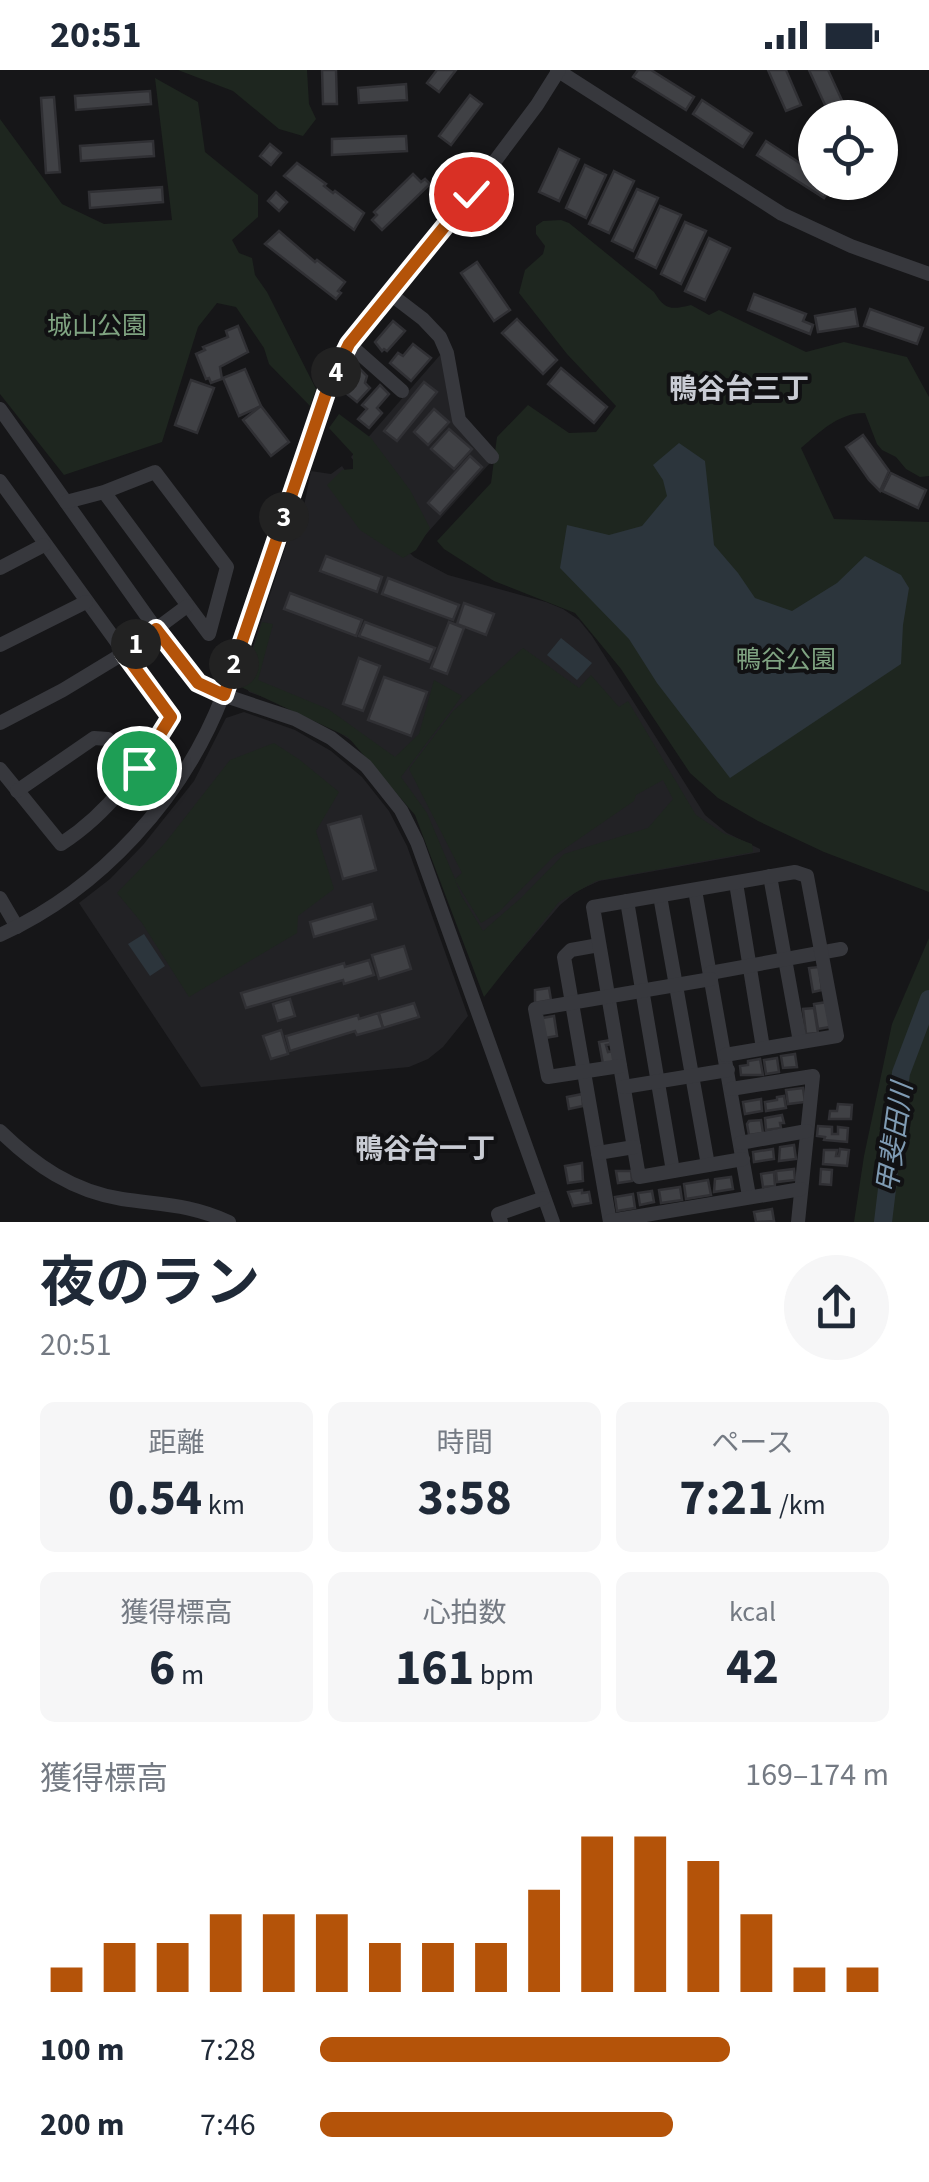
<!DOCTYPE html>
<html lang="ja">
<head>
<meta charset="utf-8">
<style>
  :root { --surface:#fff; --page:#f6f6f7; --text:#1f2937; --muted:#747a83; --accent:#b45309 }
  body { margin:0; font-family:"Source Sans 3","Noto Sans JP",sans-serif; background:var(--page); color:var(--text); height:100vh; display:flex; flex-direction:column; font-size:38px; white-space:nowrap }
  * { box-sizing:border-box; margin:0 }
  p { font-size:32px; color:var(--muted) }
  .icon { flex:none; width:55px; height:55px; fill:none; stroke:currentColor; stroke-width:2; stroke-linecap:round; stroke-linejoin:round }
  .map { position:relative; height:1152px; overflow:hidden }
  .drawer { display:flex; flex-direction:column; background:var(--surface); flex:1 }
  .drawer>* { flex:none }
  .controls { position:absolute; left:798px; top:30px; display:grid; gap:20px }
  .controls a { display:grid; place-items:center; width:100px; height:100px; border-radius:50%; background:var(--surface); box-shadow:0 2px 8px #0004; font-size:50px }
  .pin { position:absolute; display:grid; place-items:center; width:85px; height:85px; color:#fff; margin:-42px; border:5px solid #fff; border-radius:50%; box-shadow:0 2px 10px #0007 }
  .km { position:absolute; width:50px; height:50px; margin:-25px; border-radius:50%; background:#222; color:#fff; font-size:28px; line-height:50px; text-align:center }
  .round { display:grid; place-items:center; flex:none; width:105px; height:105px; border-radius:52px; background:var(--page) }
  .summary { display:flex; align-items:center; justify-content:space-between; height:170px; padding:0 40px }
  h1 { font-size:55px; font-weight:700; line-height:75px }
  .metrics { display:grid; grid-template-columns:repeat(3,1fr); gap:15px; height:170px; padding:10px 40px }
  .metrics div { display:grid; align-content:center; border-radius:15px; background:var(--page); text-align:center }
  .metrics b { font-size:50px; font-weight:700 }
  .metrics small { font-size:28px; font-weight:400 }
  .metrics p { font-size:28px }
  .chart { height:280px; padding:20px 40px }
  .chart p { display:flex; justify-content:space-between }
  .chart svg { width:100%; height:180px; margin-top:10px; stroke:var(--accent); stroke-width:6 }
  ul { padding:0 40px; list-style:none; font-size:32px }
  li { display:grid; grid-template-columns:160px 120px 1fr; align-items:center; height:75px }
  li i { height:25px; border-radius:12px; background:var(--accent) }
  .status { display:flex; justify-content:space-between; align-items:center; height:70px; padding:0 50px; background:var(--surface); direction:ltr }
  .status svg { height:28px; fill:currentColor }
  .map>svg:first-child { display:block }
  .built { fill:#222225 }
  .green { fill:#1e261f; fill-rule:evenodd }
  .water { fill:#2c353c }
  .lines { fill:none; stroke-linecap:round; stroke-linejoin:round }
  .river { stroke:#2c353c; stroke-width:18 }
  .building { fill:#404145; stroke:#303034; stroke-width:2.5 }
  .minor { stroke:#37383d; stroke-width:14 }
  .route-casing { stroke:#fff; stroke-width:20 }
  .route { stroke:#b45309; stroke-width:12 }
  .labels { text-anchor:middle; stroke-width:8; stroke-linejoin:round; paint-order:stroke }
  .park-label { font-size:25px; fill:#7fa381; stroke:#111113 }
  .neighbourhood-label { font-size:28px; font-weight:bold; fill:#c9ccd4; stroke:#111113 }
  .water-label { font-size:28px; font-style:italic; fill:#7f9bb3; stroke:#111113 }
</style>
</head>
<body>
<div class="status"><b>20:51</b><svg viewBox="0 0 49 12"><path d="M0 12V9h3v3zM5 12V6h3v6zM10 12V3h3v9zM15 12V0h3v12zM26 1h20v11H26zM47 4h2v5h-2z"/></svg></div>
<div class="map">
<svg width="929" height="1152" viewBox="0 0 929 1152">
  <rect width="100%" height="100%" fill="#161618"/>
  <g class="built">
    <path d="M441 284 451 337 490 393 419 472 397 450 351 387Z"/>
    <path d="M342 396 382 456 414 487 448 505 546 532 563 539 579 550 592 566 705 745 727 763 760 779V782L599 811 577 821 560 835 484 924 415 742 359 676 312 644 249 622 242 610 293 454 303 441 311 401 331 404Z"/>
    <path d="M244 642 295 660 331 681 362 707 389 741 407 776 468 946 443 977 428 989 409 997 201 1017 79 833 110 809 143 775 194 711 226 648Z"/>
  </g>
  <g class="green">
    <path d="M178 0H307L309 34 316 49 303 66 279 59 233 21Z"/>
    <path d="M155 8 198 32 205 82 258 125V147L232 170 239 183 252 188 255 205 267 222 316 319 310 336 269 294 264 278 236 237 217 233 198 257 162 372 64 405 0 324V49L62 134 104 154 172 150Z"/>
    <path d="M561 150 569 153 654 222C665 240 671 240 691 235L709 245 719 240 806 282 844 272 907 287 929 327V406L920 407 906 399 896 387 882 380 877 374 865 343C838 343 820 362 801 378L834 449 929 452V822L824 782 758 751 718 728 690 703 621 599 575 543 494 511 444 479 437 471 491 413 497 367 528 335 569 363 596 362 616 336 567 284 519 223 525 200 543 184 545 176 536 164V156L543 151Z"/>
    <path d="M339 344 371 368 410 420 430 458 416 480 403 488 360 460 327 415 342 400 353 399V384L329 358Z"/>
    <path d="M262 552 273 554 258 610 328 639 395 687 419 664 434 610 462 626 401 707 427 743 455 809 462 803 409 699 453 641 523 578 579 618 591 605 619 637 628 631 696 745 723 763 752 774 753 782 596 811 559 832 484 927 415 745 348 667 241 617ZM663 710 673 729 648 758 564 784 521 828 483 861 461 825 455 810 481 853 499 842 554 786 634 731 636 725Z"/>
    <path d="M274 673 300 690 339 722 316 761 334 819 298 846 297 863 189 927 142 853 117 823 165 773 230 690Z"/>
    <path d="M929 868V1152H854L864 1086 892 954Z"/>
  </g>
  <g class="water">
    <path d="M679 373 705 391 714 475 738 503 755 528 792 541 837 513 865 486 901 505 909 518 903 555 901 594 730 708 657 613 629 569 560 498 567 455 609 465 642 456 667 426 663 410 653 395Z"/>
    <path d="M561 568 592 593 577 610 547 585Z"/>
    <path d="M144 864 165 896 150 906 128 874Z"/>
  </g>
  <g class="lines">
    <path class="river" d="M883 1152 901 1003 929 929"/>
  </g>
  <g class="building">
    <path d="M322 0H336L337 34H323Z"/>
    <path d="M437 0H456L439 22 427 13Z"/>
    <path d="M638 0H651L694 27 686 40 633 7Z"/>
    <path d="M768 0H786L801 35 786 41Z"/>
    <path d="M809 0H828L850 48H831Z"/>
    <path d="M406 14 407 30 359 33 358 18Z"/>
    <path d="M150 21 151 34 76 40 75 26Z"/>
    <path d="M470 25 482 34 451 75 439 66Z"/>
    <path d="M54 27 60 102 46 103 41 28Z"/>
    <path d="M702 30 752 63 743 77 693 44Z"/>
    <path d="M406 66 407 81 332 85V69Z"/>
    <path d="M153 71 154 86 81 91 80 76Z"/>
    <path d="M766 71 815 103V112L833 114 824 128 757 85Z"/>
    <path d="M270 74 281 83 271 95 260 86Z"/>
    <path d="M559 79 579 89 559 131 539 122Z"/>
    <path d="M297 93 326 114 324 116 333 123 335 121 364 143 354 160 284 106Z"/>
    <path d="M585 95 606 105 586 148 566 138Z"/>
    <path d="M614 101 634 111 609 163 589 154Z"/>
    <path d="M413 104 421 112 425 109 430 114 382 160 372 150 377 145 374 142Z"/>
    <path d="M162 117 163 132 90 138 89 122Z"/>
    <path d="M637 119 658 128 633 181 612 171Z"/>
    <path d="M276 122 287 132 279 141 268 131Z"/>
    <path d="M660 136 681 145 656 198 636 188Z"/>
    <path d="M685 152 706 161 681 214 661 204Z"/>
    <path d="M279 161 315 192 317 190 345 212 338 221 341 223 336 229 265 174Z"/>
    <path d="M709 168 730 178 705 230 685 221Z"/>
    <path d="M477 192 510 240 494 251 461 203Z"/>
    <path d="M754 224 806 244 803 251 813 255 810 264 748 240Z"/>
    <path d="M855 239 858 256 818 262 815 246Z"/>
    <path d="M870 239 923 258 917 274 864 256Z"/>
    <path d="M517 249 557 290 543 304 502 263Z"/>
    <path d="M393 251 405 261 387 281 384 279 382 281 375 272Z"/>
    <path d="M238 256 248 282 220 297 222 309 211 313 209 308 206 309 196 284 205 280 203 277 228 267 226 261Z"/>
    <path d="M413 274 431 288 411 311 390 293 398 283 403 286Z"/>
    <path d="M357 296 367 306 365 313 370 318 357 332 347 324 355 316 346 308Z"/>
    <path d="M561 298 607 337 594 353 548 314Z"/>
    <path d="M245 299 261 336 239 346 223 308Z"/>
    <path d="M191 310 214 318 197 363 175 355Z"/>
    <path d="M424 312 437 322 397 371 384 361Z"/>
    <path d="M380 315 389 324 377 338 382 343 369 358 358 349 367 339 362 335Z"/>
    <path d="M261 336 289 372 271 386 243 350Z"/>
    <path d="M434 339 449 352 428 375 414 362Z"/>
    <path d="M449 359 472 379 454 399 431 379Z"/>
    <path d="M863 365 889 401 880 421 869 410 846 377Z"/>
    <path d="M470 386 482 397 440 444 428 433Z"/>
    <path d="M891 403 926 420 918 438 882 421Z"/>
    <path d="M326 486 382 507 377 522 320 501Z"/>
    <path d="M388 508 459 535 453 550 382 524Z"/>
    <path d="M290 523 362 550 356 566 284 539Z"/>
    <path d="M464 533 494 544 486 565 457 554Z"/>
    <path d="M365 552 435 578 429 592 359 566Z"/>
    <path d="M449 552 464 558 447 604 431 598Z"/>
    <path d="M359 588 380 596 363 641 343 634Z"/>
    <path d="M384 607 427 622 411 666 368 650Z"/>
    <path d="M361 746 376 800 343 809 328 755Z"/>
    <path d="M372 834 376 849 314 867 310 852Z"/>
    <path d="M404 876 411 899 379 909 372 885Z"/>
    <path d="M369 890 374 905 344 914 343 910 246 938 241 923 344 893 345 897Z"/>
    <path d="M819 897 822 920 813 922 809 898Z"/>
    <path d="M549 918 551 930 535 933V920Z"/>
    <path d="M290 929 295 946 278 951 273 934Z"/>
    <path d="M827 932 830 957 818 959 814 934Z"/>
    <path d="M414 933 419 947 383 958 379 943Z"/>
    <path d="M814 938 818 963 806 964 803 939Z"/>
    <path d="M378 943 383 958 357 965 355 961 290 981 286 966 358 945 359 949Z"/>
    <path d="M554 946 557 966 545 968 542 948Z"/>
    <path d="M281 960 288 984 271 989 263 966Z"/>
    <path d="M611 970 612 974 606 975 608 982 613 981 615 992 603 994 599 972Z"/>
    <path d="M795 984 797 997 783 998 781 986Z"/>
    <path d="M777 988 779 1002 766 1004 764 990Z"/>
    <path d="M760 989 763 1005H741L740 996 748 995V991Z"/>
    <path d="M803 1018 805 1032 788 1034 786 1020Z"/>
    <path d="M582 1024 583 1036 569 1039 567 1027Z"/>
    <path d="M784 1026 786 1038 766 1041 765 1032 777 1030V1027Z"/>
    <path d="M761 1029 762 1041 745 1044 743 1032Z"/>
    <path d="M838 1034 852 1035 851 1049H829L830 1041H837Z"/>
    <path d="M782 1045 784 1053H780L781 1058 766 1060 765 1048Z"/>
    <path d="M761 1050 763 1063 749 1065 747 1054 749 1051Z"/>
    <path d="M818 1056 832 1057V1064H838V1057L848 1058 847 1072 824 1070 825 1067 817 1066Z"/>
    <path d="M794 1075 796 1089 779 1091 780 1077Z"/>
    <path d="M773 1079 774 1089 754 1092 753 1082Z"/>
    <path d="M840 1079 849 1080 847 1096 823 1094 824 1080H837L836 1086H839Z"/>
    <path d="M582 1093 583 1111 568 1113 565 1096Z"/>
    <path d="M794 1099 795 1110 777 1112 776 1101Z"/>
    <path d="M821 1099 832 1100 831 1115 820 1114Z"/>
    <path d="M616 1101H631L632 1111 618 1113Z"/>
    <path d="M774 1102 775 1116 763 1117 761 1104Z"/>
    <path d="M731 1107 733 1119 714 1122 715 1109Z"/>
    <path d="M708 1110 711 1125 686 1129 684 1114Z"/>
    <path d="M680 1117 682 1130 661 1133 659 1120Z"/>
    <path d="M582 1120V1123L589 1122 591 1133 573 1136 568 1122Z"/>
    <path d="M652 1121 654 1132 640 1135 638 1123Z"/>
    <path d="M633 1124 635 1138 617 1141 615 1127Z"/>
    <path d="M772 1139 774 1151 756 1152 754 1142Z"/>
  </g>
  <g class="lines">
    <g class="minor">
      <path d="M557 0 782 144 851 176 929 204"/>
      <path d="M389 223 423 249 440 267 447 283 459 350 492 387"/>
      <path d="M349 274 402 321"/>
      <path d="M0 339 156 559 199 613 223 625 295 649 331 668 366 696 401 740 417 772 553 1152"/>
      <path d="M0 411 171 647C139 698 112 741 61 774L0 699"/>
      <path d="M66 432 104 422 155 402 227 497 209 564 104 422"/>
      <path d="M0 498 44 475"/>
      <path d="M0 575 86 532"/>
      <path d="M0 653 63 620 124 583 187 536"/>
      <path d="M17 721 94 668 108 669 139 698"/>
      <path d="M770 806 800 972"/>
      <path d="M736 813 763 978"/>
      <path d="M695 820 749 1126"/>
      <path d="M660 826 708 1095"/>
      <path d="M0 828 17 857"/>
      <path d="M627 831 673 1101"/>
      <path d="M0 865C101 819 184 727 223 625L328 317 349 274 471 123 537 35 559 0"/>
      <path d="M599 875 571 880 564 887 610 1152"/>
      <path d="M710 903 841 879"/>
      <path d="M725 985 837 966 807 806 795 802 593 837 639 1107 743 1089"/>
      <path d="M620 996 548 1007 535 939 711 909"/>
      <path d="M624 1017 728 1000"/>
      <path d="M731 1019 813 1006 798 1152"/>
      <path d="M0 1061C35 1095 72 1121 122 1129 162 1135 190 1134 229 1152"/>
      <path d="M740 1073 807 1061"/>
      <path d="M598 1083 634 1077"/>
      <path d="M610 1151 801 1119"/>
      <path d="M501 1152 498 1144 544 1128"/>
    </g>
  </g>
  <g class="lines">
    <g class="route-casing">
      <path id="route" d="M139 698 171 647 124 583 156 559 198 613 224 625 328 317 349 274 471 124"/>
    </g>
    <use href="#route" class="route"/>
  </g>
  <g class="labels">
    <g class="park-label">
      <text x="97" y="264">城山公園</text>
      <text x="786" y="598">鴨谷公園</text>
    </g>
    <g class="neighbourhood-label">
      <text x="739" y="328">鴨谷台三丁</text>
      <text x="425" y="1088">鴨谷台一丁</text>
    </g>
    <g class="water-label">
      <text transform="translate(894 1068) rotate(-82)" y="10">甲斐田川</text>
    </g>
  </g>
</svg>
<div class="controls">
<a><svg class="icon" aria-label="locate" viewBox="0 0 24 24"><circle cx="12" cy="12" r="6"/><path d="M12 2v4M12 18v4M2 12h4M18 12h4"/></svg></a>
</div>
<div class="pin" style="left:139px;top:698px;background:#1e9e55"><svg class="icon" aria-label="arrive" viewBox="0 0 24 24"><path d="M6 21V4h12l-3 4 3 4H6"/></svg></div>
<div class="pin" style="left:471px;top:124px;background:#d93025"><svg class="icon" aria-label="check" viewBox="0 0 24 24"><path d="M5 12l5 5 9-10"/></svg></div>
<b class="km" style="left:136px;top:574px">1</b>
<b class="km" style="left:234px;top:594px">2</b>
<b class="km" style="left:284px;top:447px">3</b>
<b class="km" style="left:336px;top:302px">4</b>
</div>
<section class="drawer">
<div class="summary"><div><h1>夜のラン</h1><p>20:51</p></div><a class="round"><svg class="icon" aria-label="share" viewBox="0 0 24 24"><path d="M12 15V3M7 8l5-5 5 5M5 13v7h14v-7"/></svg></a></div>
<div class="metrics">
<div><p>距離</p><b>0.54<small> km</small></b></div>
<div><p>時間</p><b>3:58</b></div>
<div><p>ペース</p><b>7:21<small> /km</small></b></div>
</div>
<div class="metrics">
<div><p>獲得標高</p><b>6<small> m</small></b></div>
<div><p>心拍数</p><b>161<small> bpm</small></b></div>
<div><p>kcal</p><b>42</b></div>
</div>
<div class="chart"><p><span>獲得標高</span>169–174 m</p>
<svg viewBox="0 0 160 44" preserveAspectRatio="none"><path d="M5 44V38M15 44V32M25 44V32M35 44V25M45 44V25M55 44V25M65 44V32M75 44V32M85 44V32M95 44V19M105 44V6M115 44V6M125 44V12M135 44V25M145 44V38M155 44V38"/></svg>
</div>
<ul>
<li><b>100 m</b>7:28<i style="width:72%"></i></li>
<li><b>200 m</b>7:46<i style="width:62%"></i></li>
</ul>
</section>
</body>
</html>
